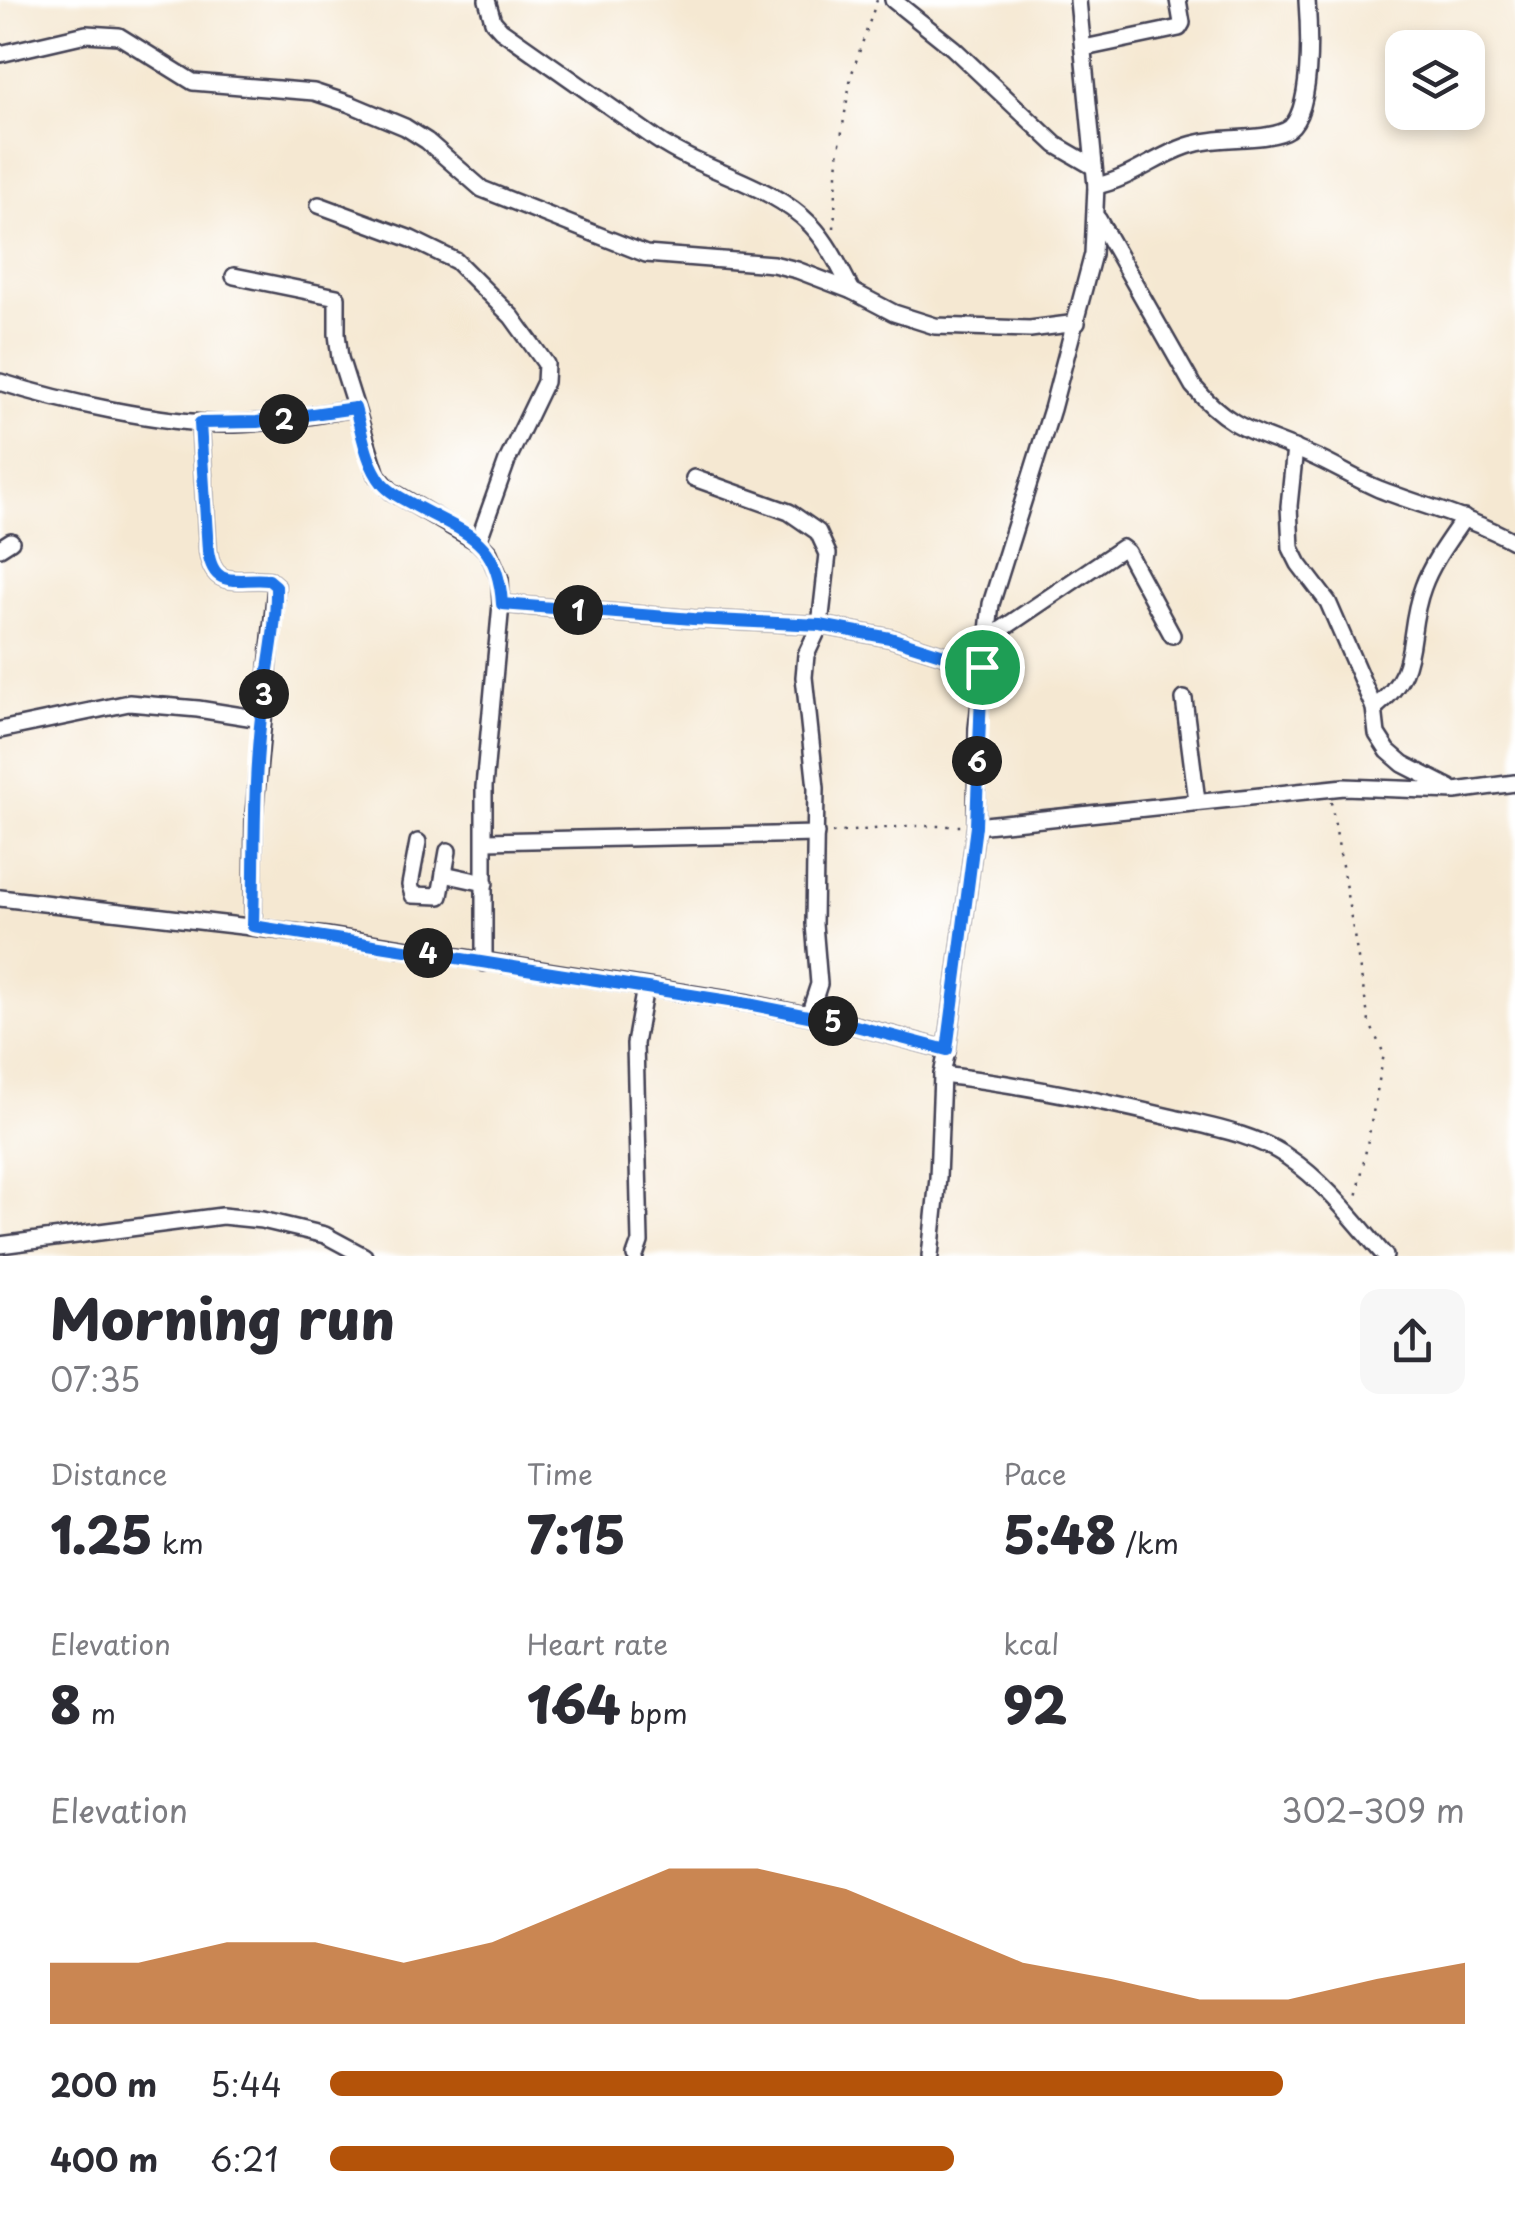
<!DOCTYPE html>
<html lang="en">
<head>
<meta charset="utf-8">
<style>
  :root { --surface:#fff; --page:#f7f7f7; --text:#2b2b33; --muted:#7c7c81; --accent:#b45309 }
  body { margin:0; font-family:"Playpen Sans",sans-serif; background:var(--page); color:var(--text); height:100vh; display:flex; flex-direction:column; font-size:38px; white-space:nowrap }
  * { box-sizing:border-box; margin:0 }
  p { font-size:32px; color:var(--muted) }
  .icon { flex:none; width:55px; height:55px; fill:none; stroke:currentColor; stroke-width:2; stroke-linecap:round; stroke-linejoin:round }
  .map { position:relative; height:1256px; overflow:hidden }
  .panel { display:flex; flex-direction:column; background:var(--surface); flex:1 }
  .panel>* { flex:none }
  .buttons { position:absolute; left:1385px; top:30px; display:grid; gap:20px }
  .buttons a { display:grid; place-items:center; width:100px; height:100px; border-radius:20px; background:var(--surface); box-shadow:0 5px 15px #0003; font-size:50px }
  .pin { position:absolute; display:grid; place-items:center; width:85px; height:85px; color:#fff; margin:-42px; border:5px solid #fff; border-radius:50%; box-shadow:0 2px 10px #0007 }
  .km { position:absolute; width:50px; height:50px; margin:-25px; border-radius:50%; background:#222; color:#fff; font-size:28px; line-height:50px; text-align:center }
  .round { display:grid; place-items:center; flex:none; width:105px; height:105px; border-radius:20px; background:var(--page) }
  .headline { display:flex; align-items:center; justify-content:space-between; height:170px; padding:0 50px }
  h1 { font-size:55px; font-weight:800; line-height:75px }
  .stats { display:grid; grid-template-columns:repeat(3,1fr); gap:15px; height:170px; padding:10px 50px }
  .stats div { display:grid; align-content:center }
  .stats b { font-size:50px; font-weight:800 }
  .stats small { font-size:28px; font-weight:400 }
  .stats p { font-size:28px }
  .chart { height:280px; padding:20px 50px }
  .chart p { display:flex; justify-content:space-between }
  .chart svg { width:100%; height:180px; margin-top:10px; fill:var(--accent); opacity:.7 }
  ul { padding:0 50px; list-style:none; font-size:32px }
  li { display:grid; grid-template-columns:160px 120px 1fr; align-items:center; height:75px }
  li i { height:25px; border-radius:12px; background:var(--accent) }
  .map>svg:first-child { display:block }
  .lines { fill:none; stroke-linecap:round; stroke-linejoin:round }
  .minor-casing { stroke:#424052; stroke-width:20 }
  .path { stroke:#424052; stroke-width:2.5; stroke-dasharray:2.5 8; stroke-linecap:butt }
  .minor { stroke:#fff; stroke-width:15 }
  .route-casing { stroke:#fff; stroke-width:20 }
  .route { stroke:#1a73e8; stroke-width:12 }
</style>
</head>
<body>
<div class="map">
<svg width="1515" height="1256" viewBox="0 0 1515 1256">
  <rect width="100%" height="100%" fill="#fff"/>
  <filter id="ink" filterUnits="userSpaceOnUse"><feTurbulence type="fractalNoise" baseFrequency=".01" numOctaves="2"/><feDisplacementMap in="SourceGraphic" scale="20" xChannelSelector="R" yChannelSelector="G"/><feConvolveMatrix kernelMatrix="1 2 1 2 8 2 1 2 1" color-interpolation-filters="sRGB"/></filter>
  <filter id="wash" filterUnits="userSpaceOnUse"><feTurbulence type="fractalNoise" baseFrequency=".0048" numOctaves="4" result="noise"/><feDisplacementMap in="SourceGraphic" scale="40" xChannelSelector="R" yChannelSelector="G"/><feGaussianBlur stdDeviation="2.25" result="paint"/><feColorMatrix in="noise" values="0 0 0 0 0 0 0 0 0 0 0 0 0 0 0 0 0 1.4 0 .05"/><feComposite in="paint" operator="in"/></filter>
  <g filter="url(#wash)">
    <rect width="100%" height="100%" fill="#f5e8d2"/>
  </g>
  <g filter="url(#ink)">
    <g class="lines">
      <g class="minor-casing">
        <g id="minor">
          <path d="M487 0 493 21 501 30 656 139C704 172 770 183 811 225 829 244 840 268 852 291"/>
          <path d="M893 0 953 48 1056 145 1094 167"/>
          <path d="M1084 48 1179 28 1182 23 1178 0"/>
          <path d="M0 54 86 34 119 36 193 82 314 92 350 104 405 127 427 141 482 189 646 254 773 264 797 270 852 291 894 313 935 326 1030 329 1077 323"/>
          <path d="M1096 186C1130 179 1155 157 1187 146 1218 135 1259 142 1285 131 1314 119 1309 27 1307 0"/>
          <path d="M319 205 411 239 456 261 512 317 546 364 545 382 507 461 478 542"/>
          <path d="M1098 219 1193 386C1232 432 1259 432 1310 455 1334 465 1355 479 1379 489 1425 507 1472 518 1515 542"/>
          <path d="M234 276 337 297V334L340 358 377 475 391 491 478 542 489 553 500 579 501 604 484 787V963"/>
          <path d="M0 382C63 402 160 423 226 424 269 424 313 415 355 408"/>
          <path d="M200 423 208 551C214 591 237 577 269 580L276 586 254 814 253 927"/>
          <path d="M1295 448 1289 506 1291 548 1299 564 1328 602 1374 708 1377 734 1388 751 1403 764 1450 788"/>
          <path d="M694 478 789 512 818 532 828 554 820 625 806 655 804 677 816 788 814 924 819 984 809 1015"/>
          <path d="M0 548 11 541"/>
          <path d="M501 604 693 619 820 625 890 638 982 667"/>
          <path d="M986 640 1122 548 1127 552 1172 635"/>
          <path d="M1184 699 1197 801"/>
          <path d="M1374 708C1423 671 1404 637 1423 587 1432 562 1449 540 1464 518"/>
          <path d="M0 730 129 703 198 709 261 719"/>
          <path d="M976 826 1344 787 1455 791 1515 783"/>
          <path d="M486 841 816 834"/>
          <path d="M418 842 410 885 413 895 440 896 448 851"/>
          <path d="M444 874 485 883"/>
          <path d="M0 898 327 936 748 1003 849 1024 947 1050 976 826 977 728 991 604 1052 409 1093 254 1096 186 1078 0"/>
          <path d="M942 1075C1020 1084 1098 1100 1174 1118 1212 1127 1257 1135 1289 1158 1326 1183 1356 1223 1385 1256"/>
          <path d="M0 1245 222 1216 262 1220 325 1235 364 1256"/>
          <path d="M635 1256 640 1242 635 1044 645 987"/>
          <path d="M930 1256 938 1178 942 1075 947 1050"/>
        </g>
      </g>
      <g class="path">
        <path d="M834 228 838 156 851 76 877 0"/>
        <path d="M1331 802 1369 1022 1384 1054 1357 1198"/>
        <path d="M832 833 907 826H964"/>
      </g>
      <use href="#minor" class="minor"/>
    </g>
  </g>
  <g class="lines" filter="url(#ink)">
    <g class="route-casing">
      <path id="route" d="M355 408C362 432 366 463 382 483 390 493 403 499 414 505 466 534 498 538 502 604L693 619 820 625 890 638 982 667 976 826 947 1050 848 1024 748 1004 253 926C255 857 253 787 261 717 266 674 277 630 276 586L269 580C237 577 214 591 208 551L200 423 257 422Z"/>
    </g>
    <use href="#route" class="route"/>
  </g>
</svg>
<div class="buttons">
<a><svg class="icon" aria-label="layers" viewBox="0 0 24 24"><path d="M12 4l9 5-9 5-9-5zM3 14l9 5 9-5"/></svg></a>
</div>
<div class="pin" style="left:982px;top:667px;background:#1e9e55"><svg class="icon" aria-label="arrive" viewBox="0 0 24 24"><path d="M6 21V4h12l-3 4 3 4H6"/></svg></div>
<b class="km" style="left:578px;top:610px">1</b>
<b class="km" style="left:284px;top:419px">2</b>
<b class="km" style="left:264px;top:694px">3</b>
<b class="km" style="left:428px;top:953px">4</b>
<b class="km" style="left:833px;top:1021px">5</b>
<b class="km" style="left:977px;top:761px">6</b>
</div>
<section class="panel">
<div class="headline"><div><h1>Morning run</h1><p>07:35</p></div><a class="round"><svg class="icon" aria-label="share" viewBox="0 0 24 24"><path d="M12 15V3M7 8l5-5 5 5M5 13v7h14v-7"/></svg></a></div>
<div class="stats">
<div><p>Distance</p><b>1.25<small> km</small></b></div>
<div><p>Time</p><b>7:15</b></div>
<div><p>Pace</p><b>5:48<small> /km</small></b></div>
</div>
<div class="stats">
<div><p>Elevation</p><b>8<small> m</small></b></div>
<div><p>Heart rate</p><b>164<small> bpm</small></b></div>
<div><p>kcal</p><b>92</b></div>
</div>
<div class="chart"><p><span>Elevation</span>302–309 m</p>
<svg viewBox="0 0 160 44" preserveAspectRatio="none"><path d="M0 44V29L10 29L20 24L30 24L40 29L50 24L60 15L70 6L80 6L90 11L100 20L110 29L120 33L130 38L140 38L150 33L160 29V44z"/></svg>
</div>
<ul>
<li><b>200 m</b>5:44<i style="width:84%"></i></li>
<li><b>400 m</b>6:21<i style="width:55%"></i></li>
</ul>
</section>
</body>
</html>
